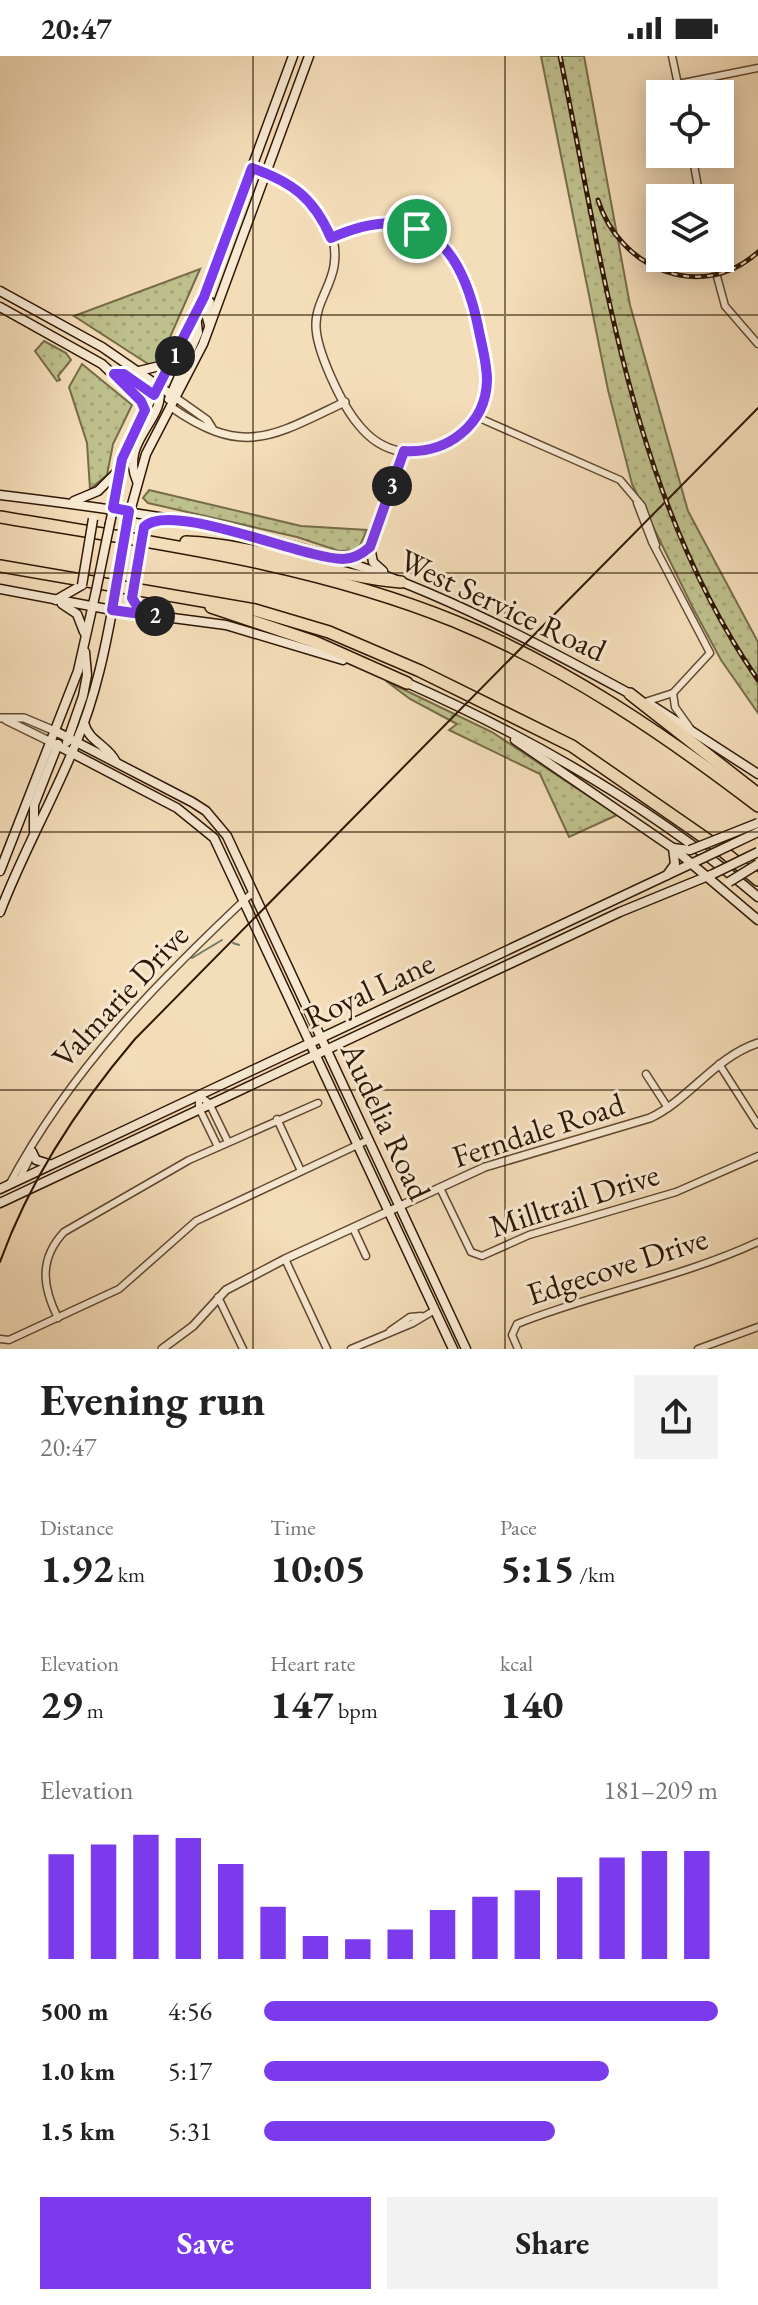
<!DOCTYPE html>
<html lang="en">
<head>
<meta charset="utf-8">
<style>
  :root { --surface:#fff; --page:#f2f2f2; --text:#222; --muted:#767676; --accent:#7c3aed }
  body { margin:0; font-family:"EB Garamond",serif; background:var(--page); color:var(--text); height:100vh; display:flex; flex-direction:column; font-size:30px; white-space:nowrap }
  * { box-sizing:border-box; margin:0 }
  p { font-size:26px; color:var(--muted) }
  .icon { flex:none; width:44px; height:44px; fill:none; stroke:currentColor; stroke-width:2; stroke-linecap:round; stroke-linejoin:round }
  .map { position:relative; height:1293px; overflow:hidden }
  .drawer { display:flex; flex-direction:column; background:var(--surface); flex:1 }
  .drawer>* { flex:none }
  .controls { position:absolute; left:646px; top:24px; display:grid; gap:16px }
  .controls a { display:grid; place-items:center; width:88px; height:88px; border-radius:0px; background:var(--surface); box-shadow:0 4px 20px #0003; font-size:40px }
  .pin { position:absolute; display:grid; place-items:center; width:68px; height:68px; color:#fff; margin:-34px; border:4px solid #fff; border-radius:50%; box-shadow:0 2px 8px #0007 }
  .km { position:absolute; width:40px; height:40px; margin:-20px; border-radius:50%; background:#222; color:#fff; font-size:22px; line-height:40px; text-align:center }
  .round { display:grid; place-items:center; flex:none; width:84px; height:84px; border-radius:0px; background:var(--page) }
  .headline { display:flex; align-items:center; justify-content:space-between; height:136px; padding:0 40px }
  h1 { font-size:44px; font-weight:700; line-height:60px }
  .metrics { display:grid; grid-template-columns:repeat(3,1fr); gap:12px; height:136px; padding:8px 40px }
  .metrics div { display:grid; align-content:center }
  .metrics b { font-size:40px; font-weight:700 }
  .metrics small { font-size:22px; font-weight:400 }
  .metrics p { font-size:22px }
  .chart { height:224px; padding:16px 40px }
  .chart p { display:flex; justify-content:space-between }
  .chart svg { width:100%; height:144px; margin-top:8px; stroke:var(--accent); stroke-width:6 }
  .button { display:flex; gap:16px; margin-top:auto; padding:16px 40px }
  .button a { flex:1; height:92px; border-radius:0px; background:var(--accent); color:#fff; font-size:32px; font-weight:700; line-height:92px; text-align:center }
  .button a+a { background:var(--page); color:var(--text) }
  ul { padding:0 40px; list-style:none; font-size:26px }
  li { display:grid; grid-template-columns:128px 96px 1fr; align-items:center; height:60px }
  li i { height:20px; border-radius:10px; background:var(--accent) }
  .status { display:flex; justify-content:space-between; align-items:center; height:56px; padding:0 40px; background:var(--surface); direction:ltr }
  .status svg { height:22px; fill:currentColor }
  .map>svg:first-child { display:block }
  .grass { fill:url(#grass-dots); stroke:#766c48; stroke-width:2 }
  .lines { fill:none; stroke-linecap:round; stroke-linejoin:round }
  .stream { stroke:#707a68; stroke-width:2 }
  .minor-casing { stroke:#604831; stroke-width:9 }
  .tertiary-casing { stroke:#604831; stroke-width:10 }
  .secondary-casing { stroke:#2e1704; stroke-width:11 }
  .motorway-casing { stroke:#2e1704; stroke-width:14 }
  .minor { stroke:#f8e9d2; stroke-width:6 }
  .tertiary { stroke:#f8e9d2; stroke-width:7 }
  .secondary { stroke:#f8e9d2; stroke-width:8 }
  .motorway { stroke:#f4ddb9; stroke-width:11 }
  .tram { stroke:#2e1704; stroke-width:2 }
  .rail-casing { stroke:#2e1704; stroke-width:5 }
  .rail { stroke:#f8e9d2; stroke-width:2; stroke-dasharray:6; stroke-linecap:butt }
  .secondary-bridge-casing { stroke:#2e1704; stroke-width:11; stroke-linecap:butt }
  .secondary-bridge { stroke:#f8e9d2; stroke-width:8 }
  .route-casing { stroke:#fff; stroke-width:16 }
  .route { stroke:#7c3aed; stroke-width:10 }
  .grid { fill:none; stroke:#2e1704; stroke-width:2; stroke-opacity:0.55 }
  .labels { text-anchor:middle; stroke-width:6; stroke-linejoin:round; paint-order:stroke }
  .street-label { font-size:32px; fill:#2e1704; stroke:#f8e9d2 }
</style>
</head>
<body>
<div class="status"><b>20:47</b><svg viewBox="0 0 49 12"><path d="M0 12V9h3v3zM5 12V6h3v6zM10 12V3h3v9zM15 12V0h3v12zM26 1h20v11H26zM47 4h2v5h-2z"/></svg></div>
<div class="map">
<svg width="758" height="1293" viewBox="0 0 758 1293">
  <defs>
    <pattern id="grass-dots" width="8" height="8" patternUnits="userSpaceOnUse" patternTransform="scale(2)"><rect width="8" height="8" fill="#bec08d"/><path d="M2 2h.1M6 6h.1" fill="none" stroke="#a4a478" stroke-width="1.8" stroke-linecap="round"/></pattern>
  </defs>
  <rect width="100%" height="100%" fill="#f4ddb9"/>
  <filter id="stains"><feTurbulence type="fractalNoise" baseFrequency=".0025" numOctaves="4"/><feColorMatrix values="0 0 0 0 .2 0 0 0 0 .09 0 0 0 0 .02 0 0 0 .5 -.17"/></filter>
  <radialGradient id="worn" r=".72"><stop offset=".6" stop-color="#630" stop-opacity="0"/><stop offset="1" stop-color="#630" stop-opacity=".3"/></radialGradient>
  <g class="grass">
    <path d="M541 0H584L630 249 688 455 758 586V657L721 604 694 554 632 428 608 334Z"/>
    <path d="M200 213 156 313 74 260Z"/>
    <path d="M44 285 66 297 71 304 58 320 60 324 57 325 35 295Z"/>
    <path d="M82 308 132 349 113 388 107 419 90 433 87 387 69 331Z"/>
    <path d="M149 434 301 470 367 474 358 494 339 495 297 481 148 447 143 442Z"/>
    <path d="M386 625 492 676 617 759 569 781 540 718 449 674 457 668 410 643Z"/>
  </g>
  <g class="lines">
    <g class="stream">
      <path d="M233 887 239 889"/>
      <path d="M192 902 222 884"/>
    </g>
    <g class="minor-casing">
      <g id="minor">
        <path d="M672 0 680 38"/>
        <path d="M678 28 758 12"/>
        <path d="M692 98 700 142"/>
        <path d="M712 202 725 250 758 288"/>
        <path d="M477 361 620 424 642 450 656 489"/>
        <path d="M637 447 652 486 710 597 673 637 645 646"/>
        <path d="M370 491 404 395"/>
        <path d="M673 637 675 651 690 672"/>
        <path d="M719 1008 758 1069"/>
        <path d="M646 1018 668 1052"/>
        <path d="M199 1040 209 1047 228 1086"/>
        <path d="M199 1040V1052L218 1091"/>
        <path d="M277 1063 301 1115"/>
        <path d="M19 1124 33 1096"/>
        <path d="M9 1129C71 1013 157 926 253 836"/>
        <path d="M440 1132 471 1196 482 1200 529 1179 676 1136 758 1100"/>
        <path d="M353 1172 366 1200"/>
        <path d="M285 1203 327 1293"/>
        <path d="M218 1241 243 1293"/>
        <path d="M58 1262C43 1232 38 1204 64 1176L189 1104 318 1047"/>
        <path d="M390 1275 410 1261 421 1260"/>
        <path d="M0 1283 9 1284 119 1233 196 1165 368 1084"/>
        <path d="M351 1293 413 1267 435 1254"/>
        <path d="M518 1293 512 1279 517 1268C597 1236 678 1223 758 1186"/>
        <path d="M698 1293 758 1271"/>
      </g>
    </g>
    <g class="tertiary-casing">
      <g id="tertiary">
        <path d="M252 112C293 126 342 159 334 210 331 230 316 248 316 268 315 293 342 349 358 368 408 432 500 379 485 302 479 277 476 249 467 225 444 162 384 159 331 182"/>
        <path d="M176 342 207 364 212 372"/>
        <path d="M171 351C244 402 273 380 345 346"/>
        <path d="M0 662H24L55 675"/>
        <path d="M6 664 51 686"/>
        <path d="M162 1293 193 1270 226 1234 285 1203 485 1111 650 1062C690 1043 715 1001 758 987"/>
      </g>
    </g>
    <g class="secondary-casing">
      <g id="secondary">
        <path d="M0 235 102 291 176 342"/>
        <path d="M204 241 210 246 206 258 209 269"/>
        <path d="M0 251 102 308 141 345 145 354"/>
        <path d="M139 315 172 307"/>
        <path d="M114 318H124L157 342"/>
        <path d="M169 343 198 277 196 259"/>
        <path d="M137 425C119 385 167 363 159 331"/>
        <path d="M0 439C115 453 230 468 341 504 443 537 540 589 634 640"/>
        <path d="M74 445 98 435 118 415"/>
        <path d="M110 467 127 390 204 241 293 0"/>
        <path d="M126 470 146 398 203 288 309 0"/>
        <path d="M370 491 373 506 383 515"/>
        <path d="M344 503 353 502 370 491"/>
        <path d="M0 533 112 554 226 569 343 604"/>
        <path d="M56 544 82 529"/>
        <path d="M62 548 77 558 84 576"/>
        <path d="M405 626C532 682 652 751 758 841"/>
        <path d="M653 650 758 718"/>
        <path d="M84 667C89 686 108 689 116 706"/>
        <path d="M55 675 192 746 206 755 227 780 466 1293"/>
        <path d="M515 684 673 792 758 864"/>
        <path d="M51 686 177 752 214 782 453 1293"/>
        <path d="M67 686 83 640 87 619 85 596"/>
        <path d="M34 775V749L58 688"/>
        <path d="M0 815 78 615 96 535"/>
        <path d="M667 819 675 808 673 792 690 794"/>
        <path d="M0 856C22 798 53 744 76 687 96 640 106 589 115 539"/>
        <path d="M32 1096 36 1104 49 1108"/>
        <path d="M0 1133 697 805"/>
        <path d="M0 1147 620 856 713 818"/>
      </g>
    </g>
    <g class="motorway-casing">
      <g id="motorway">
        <path d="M0 461C153 487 308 506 454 565 564 610 664 678 758 750"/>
        <path d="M186 486C260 489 328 520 401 526"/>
        <path d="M0 510 255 554 329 576 420 615 572 690 718 791 758 824"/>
        <path d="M211 551 315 586 407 627"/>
        <path d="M630 638 758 738"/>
      </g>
    </g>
    <use href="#minor" class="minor"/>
    <use href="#tertiary" class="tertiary"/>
    <use href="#secondary" class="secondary"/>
    <use href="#motorway" class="motorway"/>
    <path class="tram" d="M0 1206C30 1123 78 1050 135 983L758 352"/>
    <g class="rail-casing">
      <g id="rail">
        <path d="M560 0C604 213 631 441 758 624"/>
        <path d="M598 144C619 212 701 248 758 196"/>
      </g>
    </g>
    <use href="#rail" class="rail"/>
    <g class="secondary-bridge-casing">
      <g id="secondary-bridge">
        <path d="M82 529 93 463"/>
        <path d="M96 535 110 467"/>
        <path d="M115 539 126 470"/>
        <path d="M132 542 144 471"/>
        <path d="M690 794 758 767"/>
        <path d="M697 805 758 776"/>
        <path d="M713 818 758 796"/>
        <path d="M729 826 758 808"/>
      </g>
    </g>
    <use href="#secondary-bridge" class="secondary-bridge"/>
  </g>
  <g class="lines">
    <g class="route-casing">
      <path id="route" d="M252 112C292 126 314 142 331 182 418 143 460 184 478 270 481 287 487 306 487 324 486 369 447 398 404 395L370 491C362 498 354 503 343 503 304 503 170 444 144 471L132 542 137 550 156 560 112 554 129 455 113 452 122 403 145 354 141 345 114 318H124L154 339 204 241Z"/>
    </g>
    <use href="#route" class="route"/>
  </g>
  <path class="grid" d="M253 0V1293M505 0V1293M0 259H758M0 517H758M0 776H758M0 1034H758"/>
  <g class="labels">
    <g class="street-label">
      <text transform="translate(503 549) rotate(25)" y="11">West Service Road</text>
      <text transform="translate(369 934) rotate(-25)" y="11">Royal Lane</text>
      <text transform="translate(120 940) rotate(-47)" y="11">Valmarie Drive</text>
      <text transform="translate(386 1065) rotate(65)" y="11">Audelia Road</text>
      <text transform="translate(538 1074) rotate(-18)" y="11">Ferndale Road</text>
      <text transform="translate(574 1144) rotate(-18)" y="11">Milltrail Drive</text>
      <text transform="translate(617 1210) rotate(-18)" y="11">Edgecove Drive</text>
    </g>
  </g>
  <rect width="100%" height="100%" filter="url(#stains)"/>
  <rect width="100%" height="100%" fill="url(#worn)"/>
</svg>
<div class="controls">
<a><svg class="icon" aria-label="locate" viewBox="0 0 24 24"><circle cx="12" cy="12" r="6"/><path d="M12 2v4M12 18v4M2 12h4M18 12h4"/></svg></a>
<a><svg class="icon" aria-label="layers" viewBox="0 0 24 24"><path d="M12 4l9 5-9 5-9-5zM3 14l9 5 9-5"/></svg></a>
</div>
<div class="pin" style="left:417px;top:173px;background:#1e9e55"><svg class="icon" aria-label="arrive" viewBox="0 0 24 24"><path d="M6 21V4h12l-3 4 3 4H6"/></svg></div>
<b class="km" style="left:175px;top:300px">1</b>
<b class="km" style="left:155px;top:560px">2</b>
<b class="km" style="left:392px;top:430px">3</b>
</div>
<section class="drawer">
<div class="headline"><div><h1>Evening run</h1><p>20:47</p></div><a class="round"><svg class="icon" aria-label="share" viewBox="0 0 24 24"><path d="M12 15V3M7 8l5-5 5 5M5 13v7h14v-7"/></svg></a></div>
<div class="metrics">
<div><p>Distance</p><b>1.92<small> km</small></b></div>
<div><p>Time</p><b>10:05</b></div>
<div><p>Pace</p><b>5:15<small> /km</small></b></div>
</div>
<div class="metrics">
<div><p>Elevation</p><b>29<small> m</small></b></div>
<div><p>Heart rate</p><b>147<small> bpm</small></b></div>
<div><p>kcal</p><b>140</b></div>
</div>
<div class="chart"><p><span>Elevation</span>181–209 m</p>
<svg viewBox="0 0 160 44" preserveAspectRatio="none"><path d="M5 44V12M15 44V9M25 44V6M35 44V7M45 44V15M55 44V28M65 44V37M75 44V38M85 44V35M95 44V29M105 44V25M115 44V23M125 44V19M135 44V13M145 44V11M155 44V11"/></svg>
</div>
<ul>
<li><b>500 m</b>4:56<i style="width:100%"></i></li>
<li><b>1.0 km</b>5:17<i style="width:76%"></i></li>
<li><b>1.5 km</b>5:31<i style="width:64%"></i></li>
</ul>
<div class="button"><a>Save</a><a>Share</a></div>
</section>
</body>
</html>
